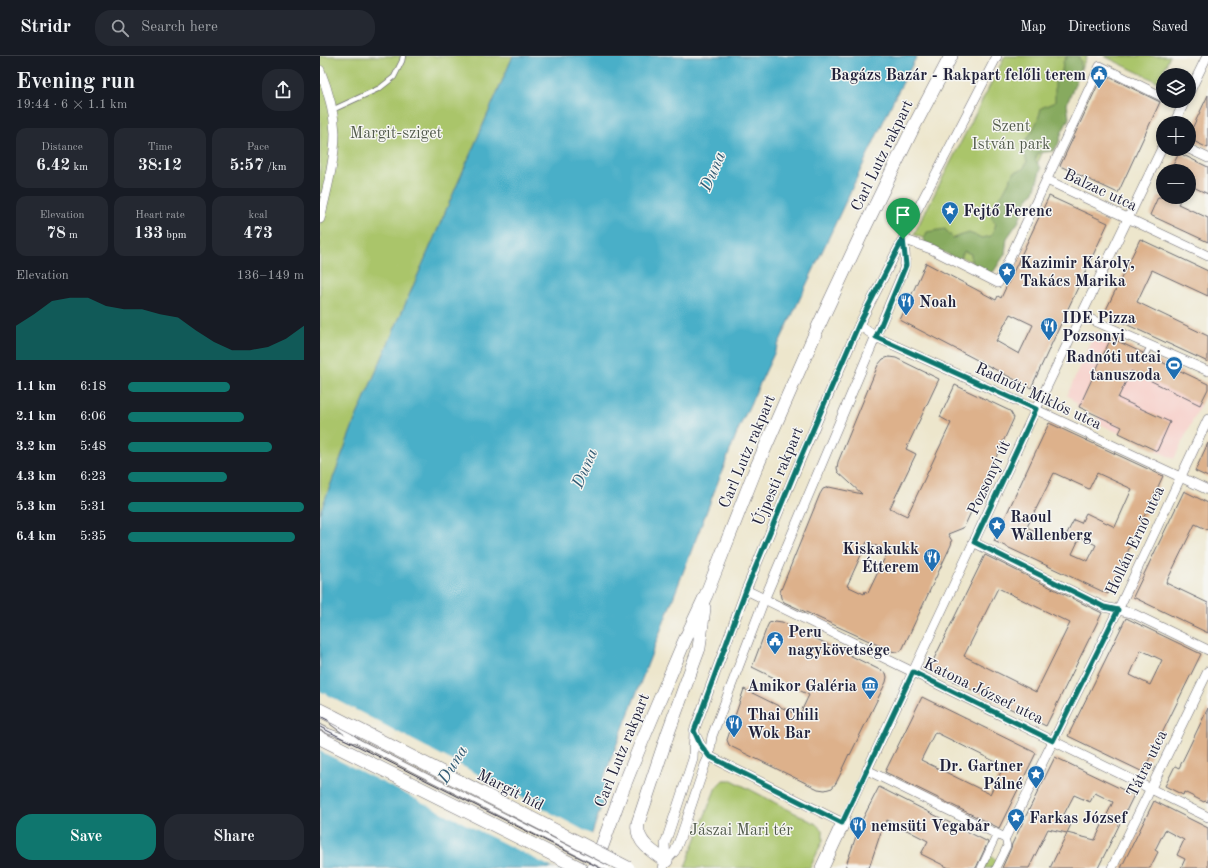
<!DOCTYPE html>
<html lang="en">
<head>
<meta charset="utf-8">
<style>
  :root { --surface:#171b24; --page:#242831; --text:#f1f3f6; --muted:#9ea1a6; --line:#363941; --accent:#0f766e }
  body { margin:0; font-family:"Old Standard TT",serif; background:var(--page); color:var(--text); height:100vh; display:flex; flex-direction:column; font-size:15px; white-space:nowrap }
  * { box-sizing:border-box; margin:0 }
  p { font-size:13px; color:var(--muted) }
  .icon { flex:none; width:22px; height:22px; fill:none; stroke:currentColor; stroke-width:2; stroke-linecap:round; stroke-linejoin:round }
  .map { position:relative; flex:1; overflow:hidden }
  .drawer { display:flex; flex-direction:column; background:var(--surface); width:320px }
  .drawer>* { flex:none }
  .buttons { position:absolute; left:836px; top:12px; display:grid; gap:8px }
  .buttons a { display:grid; place-items:center; width:40px; height:40px; border-radius:50%; background:var(--surface); box-shadow:0 2px 6px #0003; font-size:20px }
  .pin { position:absolute; display:grid; place-items:center; width:34px; height:34px; color:#fff; margin:-41px -17px; border-radius:50% 50% 50% 0; rotate:-45deg; box-shadow:0 0 4px #0007 }
  .pin .icon { rotate:45deg }
  .round { display:grid; place-items:center; flex:none; width:42px; height:42px; border-radius:16px; background:var(--page) }
  .head { display:flex; align-items:center; justify-content:space-between; height:68px; padding:0 16px }
  h1 { font-size:22px; font-weight:700; line-height:30px }
  .metrics { display:grid; grid-template-columns:repeat(3,1fr); gap:6px; height:68px; padding:4px 16px }
  .metrics div { display:grid; align-content:center; border-radius:10px; background:var(--page); text-align:center }
  .metrics b { font-size:17px; font-weight:700 }
  .metrics small { font-size:11px; font-weight:400 }
  .metrics p { font-size:11px }
  .chart { height:112px; padding:8px 16px }
  .chart p { display:flex; justify-content:space-between }
  .chart svg { width:100%; height:72px; margin-top:4px; fill:var(--accent); opacity:.7 }
  .primary-button { display:flex; gap:8px; margin-top:auto; padding:8px 16px }
  .primary-button a { flex:1; height:46px; border-radius:16px; background:var(--accent); color:#fff; font-size:16px; font-weight:700; line-height:46px; text-align:center }
  .primary-button a+a { background:var(--page); color:var(--text) }
  ul { padding:0 16px; list-style:none; font-size:13px }
  li { display:grid; grid-template-columns:64px 48px 1fr; align-items:center; height:30px }
  li i { height:10px; border-radius:5px; background:var(--accent) }
  header { display:flex; align-items:center; gap:24px; box-sizing:border-box; height:56px; padding:0 20px; background:var(--surface); border-bottom:1px solid var(--line) }
  header strong { font-size:19px }
  nav { display:flex; gap:22px; margin-inline-start:auto; font-size:14px }
  .search { width:280px; height:36px; background:var(--page); display:flex; align-items:center; gap:10px; box-sizing:border-box; padding:0 14px; border-radius:16px; color:var(--muted); font-size:15px }
  main { display:flex; flex:1; min-height:0 }
  .map>svg:first-child { display:block }
  .built { fill:#f7d0ca }
  .green { fill:#aac56b; stroke:#667453 }
  .forest { fill:#87aa5f; stroke:#54664d }
  .water { fill:#48afc8; stroke:#356882 }
  .pier { fill:#ede6cc }
  .building { fill:#ddb18b; fill-rule:evenodd }
  .lines { fill:none; stroke-linecap:round; stroke-linejoin:round }
  .service-casing { stroke:#69676e; stroke-width:6 }
  .pedestrian-casing { stroke:#69676e; stroke-width:8 }
  .minor-casing { stroke:#69676e; stroke-width:10 }
  .secondary-casing { stroke:#69676e; stroke-width:14 }
  .service { stroke:#fff; stroke-width:4.5 }
  .pedestrian { stroke:#fff; stroke-width:7 }
  .minor { stroke:#fff; stroke-width:9 }
  .secondary { stroke:#fff; stroke-width:13 }
  .tram { stroke:#22223b; stroke-width:1 }
  .service-bridge-casing { stroke:#69676e; stroke-width:6; stroke-linecap:butt }
  .secondary-bridge-casing { stroke:#69676e; stroke-width:14; stroke-linecap:butt }
  .service-bridge { stroke:#fff; stroke-width:4.5 }
  .secondary-bridge { stroke:#fff; stroke-width:13 }
  .route-casing { stroke:#fff; stroke-width:8 }
  .route { stroke:#0f766e; stroke-width:5 }
  .labels { text-anchor:middle; stroke-width:3; stroke-linejoin:round; paint-order:stroke }
  .poi-label { font-size:16px; font-weight:bold; fill:#22223b; stroke:#f6f6f2; text-anchor:start }
  .park-label { font-size:16px; fill:#525b4c; stroke:#f6f6f2 }
  .street-label { font-size:16px; fill:#22223b; stroke:#f6f6f2 }
  .water-label { font-size:17px; font-style:italic; fill:#315a73; stroke:#f6f6f2 }
</style>
</head>
<body>
<header>
<strong>Stridr</strong>
<div class="search"><svg class="icon" aria-label="search" viewBox="0 0 24 24"><circle cx="10" cy="10" r="6"/><path d="M15 15l6 6"/></svg>Search here</div>
<nav><a>Map</a><a>Directions</a><a>Saved</a></nav>
</header>
<main>
<section class="drawer">
<div class="head"><div><h1>Evening run</h1><p>19:44 · 6 × 1.1 km</p></div><a class="round"><svg class="icon" aria-label="share" viewBox="0 0 24 24"><path d="M12 15V3M7 8l5-5 5 5M5 13v7h14v-7"/></svg></a></div>
<div class="metrics">
<div><p>Distance</p><b>6.42<small> km</small></b></div>
<div><p>Time</p><b>38:12</b></div>
<div><p>Pace</p><b>5:57<small> /km</small></b></div>
</div>
<div class="metrics">
<div><p>Elevation</p><b>78<small> m</small></b></div>
<div><p>Heart rate</p><b>133<small> bpm</small></b></div>
<div><p>kcal</p><b>473</b></div>
</div>
<div class="chart"><p><span>Elevation</span>136–149 m</p>
<svg viewBox="0 0 160 44" preserveAspectRatio="none"><path d="M0 44V23L10 16L20 8L30 6L40 6L50 11L60 13L70 13L80 16L90 18L100 26L110 33L120 38L130 38L140 36L150 31L160 23V44z"/></svg>
</div>
<ul>
<li><b>1.1 km</b>6:18<i style="width:58%"></i></li>
<li><b>2.1 km</b>6:06<i style="width:66%"></i></li>
<li><b>3.2 km</b>5:48<i style="width:82%"></i></li>
<li><b>4.3 km</b>6:23<i style="width:56%"></i></li>
<li><b>5.3 km</b>5:31<i style="width:100%"></i></li>
<li><b>6.4 km</b>5:35<i style="width:95%"></i></li>
</ul>
<div class="primary-button"><a>Save</a><a>Share</a></div>
</section>
<div class="map">
<svg width="888" height="812" viewBox="0 0 888 812">
  <rect width="100%" height="100%" fill="#f6f6f2"/>
  <filter id="ink" filterUnits="userSpaceOnUse"><feTurbulence type="fractalNoise" baseFrequency=".025" numOctaves="2"/><feDisplacementMap in="SourceGraphic" scale="8" xChannelSelector="R" yChannelSelector="G"/><feConvolveMatrix kernelMatrix="1 2 1 2 8 2 1 2 1" color-interpolation-filters="sRGB"/></filter>
  <filter id="wash" filterUnits="userSpaceOnUse"><feTurbulence type="fractalNoise" baseFrequency=".012" numOctaves="4" result="noise"/><feDisplacementMap in="SourceGraphic" scale="16" xChannelSelector="R" yChannelSelector="G"/><feGaussianBlur stdDeviation="0.9" result="paint"/><feColorMatrix in="noise" values="0 0 0 0 0 0 0 0 0 0 0 0 0 0 0 0 0 1.4 0 .05"/><feComposite in="paint" operator="in"/></filter>
  <g filter="url(#wash)">
    <rect width="100%" height="100%" fill="#ede6cc"/>
    <path class="built" d="M776 275 888 328V333L854 403 776 366 779 360 756 350 757 347 754 346 751 342 747 339Z"/>
    <g class="green">
      <path d="M0 0H193L35 364 0 457Z"/>
      <path d="M685 0H767L668 214 594 178Z"/>
      <path d="M784 0H850L838 26Z"/>
      <path d="M403 724H412L496 768 503 775V784L490 812H374L365 811 396 731Z"/>
      <path d="M670 800 677 804 673 812H664Z"/>
    </g>
    <path class="forest" d="M747 0H758L761 6 759 18 747 48 749 62 742 76 738 89 733 95 718 97 715 104 721 112 714 136 706 145 699 165 687 182 685 198 674 215 670 218 657 213 651 205V198L644 195 640 204 621 195 603 185 607 176 625 173 633 182 649 177 662 182 671 180 676 168 671 161 675 154 673 147 683 137 694 116 703 113 707 106 702 90C711 78 718 67 721 52L735 46V24L742 15 743 6Z"/>
    <path class="water" d="M193 0H597L574 43 418 374 283 724 289 728 260 812H0V457L35 364Z"/>
    <path class="pier" d="M0 635 273 779 262 812H233L0 695Z"/>
    <g id="blocks">
      <g class="building">
        <path d="M783 18 840 46 798 137 740 110Z"/>
        <path d="M888 39V92L869 83V79Z"/>
        <path d="M859 97 888 111V138L869 129V115H850Z"/>
        <path d="M729 140 788 167 711 332 580 264 606 207 676 244 678 240 681 242ZM690 258 713 269 699 298 676 285Z"/>
        <path d="M838 141H862L858 148 888 162V186L830 159Z"/>
        <path d="M820 183 888 215V240L832 214 817 246 888 280V306L784 258Z"/>
        <path d="M791 282 823 297V300L825 301H828L829 300 888 328V333L880 349 811 315 798 342 850 366 837 395 799 377 802 371 759 351Z"/>
        <path d="M569 301 576 302 619 323 586 393 596 398 570 452 587 460 631 367 620 361 635 329 690 355 694 362 646 467 643 472 628 478 632 485 631 489 583 592 581 595 576 596 571 595 464 546 461 542 460 536 500 438 503 433 509 431 542 438 518 416 517 412 518 406 558 309 563 303ZM547 486 568 495 548 537 545 535 544 538 527 530Z"/>
        <path d="M729 367 843 420 788 538 674 485ZM734 417 769 433 777 417 812 433 795 471 766 457 761 467 754 464 744 483 735 479 733 483 707 471ZM760 481 776 489 768 505 752 498Z"/>
        <path d="M888 387V421L875 415Z"/>
        <path d="M864 435 888 447V474L875 468 846 527 888 547V577L813 541Z"/>
        <path d="M665 499 782 557 726 670 609 613ZM678 532 750 567 716 636 644 600Z"/>
        <path d="M806 562 881 598 823 716 748 680ZM821 594 842 604 830 629 810 619Z"/>
        <path d="M455 565 462 566 562 615 566 617 567 621 566 626 530 699 529 698 522 713H523L516 727 512 732 505 734 498 733 412 691 409 689 407 684 424 633 479 660 489 639 432 611 447 571 449 567Z"/>
        <path d="M602 641 716 697 679 772 565 716ZM615 676 684 710 670 738 601 704Z"/>
        <path d="M888 652V746L885 745 884 746 864 736 863 739 845 730 855 710 859 712Z"/>
        <path d="M735 701 814 739 778 812H730L747 777 728 773 709 812H682L691 792 692 788ZM775 737 793 746 775 784 747 777 752 766 741 764 754 739 770 746Z"/>
        <path d="M559 731 668 786 656 812H629L601 798 608 785 567 764 561 776 549 812H525L541 766Z"/>
        <path d="M834 745 888 772V812H861L865 803 857 799 864 784 845 774 835 794 838 796 830 812H801Z"/>
      </g>
    </g>
  </g>
  <g filter="url(#ink)">
    <use href="#blocks" fill-opacity="0" stroke="#69676e" stroke-width="1"/>
    <g class="lines">
      <g class="service-casing">
        <g id="service">
          <path d="M12 54 60 32 74 21 82 5 83 0"/>
          <path d="M826 298 830 290"/>
          <path d="M13 667 39 686"/>
          <path d="M0 671 8 675 34 684"/>
        </g>
      </g>
      <g class="pedestrian-casing">
        <g id="pedestrian">
          <path d="M523 767 547 714"/>
          <path d="M661 812 677 778"/>
          <path d="M676 812 687 790 685 782"/>
        </g>
      </g>
      <g class="minor-casing">
        <g id="minor">
          <path d="M0 14C8 34 14 56 15 77 15 104 6 137 0 163"/>
          <path d="M869 37 887 0"/>
          <path d="M850 45 862 51"/>
          <path d="M854 67 865 45"/>
          <path d="M843 90 716 353 547 714 685 782 798 554 888 363"/>
          <path d="M869 93 888 102"/>
          <path d="M727 124 888 200"/>
          <path d="M583 183 611 193 678 227 780 10 843 41"/>
          <path d="M761 259 888 315"/>
          <path d="M539 269 556 281 732 361 888 434"/>
          <path d="M653 486 784 551 812 557 888 594"/>
          <path d="M426 534 888 761"/>
          <path d="M375 678 380 688 389 700 523 767"/>
          <path d="M346 805 345 788 373 703 374 675 426 534 479 407 539 269 583 183 593 162 677 0"/>
          <path d="M343 812 346 805 355 795 361 780 385 709 389 700 392 680 444 544 583 216C587 205 585 195 583 183"/>
          <path d="M792 812 888 615"/>
        </g>
      </g>
      <g class="secondary-casing">
        <g id="secondary">
          <path d="M0 654 14 661"/>
          <path d="M0 682 260 812"/>
          <path d="M346 805C332 796 315 785 318 767L348 677 379 592 384 552"/>
          <path d="M274 812 302 735 320 690 364 586 386 539 434 417 498 271 541 179 592 74 631 0"/>
          <path d="M502 812 523 767"/>
        </g>
      </g>
      <use href="#service" class="service"/>
      <use href="#pedestrian" class="pedestrian"/>
      <use href="#minor" class="minor"/>
      <use href="#secondary" class="secondary"/>
      <g class="tram">
        <path d="M0 660 295 812"/>
        <path d="M0 671 280 812"/>
      </g>
      <g class="service-bridge-casing">
        <path id="service-bridge" d="M39 686 287 812"/>
      </g>
      <g class="secondary-bridge-casing">
        <path id="secondary-bridge" d="M14 661 308 812"/>
      </g>
      <use href="#service-bridge" class="service-bridge"/>
      <use href="#secondary-bridge" class="secondary-bridge"/>
    </g>
  </g>
  <g class="lines" filter="url(#ink)">
    <g class="route-casing">
      <path id="route" d="M583 183 586 209 556 281 716 353 654 486 784 551 798 554 733 685 593 616 522 767 389 700 380 688 374 675 426 534 479 406 539 268Z"/>
    </g>
    <use href="#route" class="route"/>
  </g>
  <defs>
    <g id="civic-pin" transform="scale(0.9)"><path d="M0 17L-7.5 6A9.5 9.5 0 1 1 7.5 6Z" fill="#1f6fb2" stroke="#f6f6f2"/><path d="M-.6-6.5H3V-4.5H.6V-3L4-1V1h2V6H-6V1h2V-1L-.6-3ZM-1.2 2.5V6h2.4V2.5Z" fill="#fff"/></g>
    <g id="sight-pin" transform="scale(0.9)"><path d="M0 17L-7.5 6A9.5 9.5 0 1 1 7.5 6Z" fill="#1f6fb2" stroke="#f6f6f2"/><path d="M0-6L1.8-2.2L6-1.7L2.9 1.2L3.7 5.4L0 3.3L-3.7 5.4L-2.9 1.2L-6-1.7L-1.8-2.2Z" fill="#fff"/></g>
    <g id="restaurant-pin" transform="scale(0.9)"><path d="M0 17L-7.5 6A9.5 9.5 0 1 1 7.5 6Z" fill="#1f6fb2" stroke="#f6f6f2"/><path d="M-5-6h1v4h1v-4h1v4h1v-4h1v5L-1.5 .5V6h-2V.5L-5-1ZM5-6V6H3V1.5H1.5Q1.5-4 5-6Z" fill="#fff"/></g>
    <g id="stadium-pin" transform="scale(0.9)"><path d="M0 17L-7.5 6A9.5 9.5 0 1 1 7.5 6Z" fill="#1f6fb2" stroke="#f6f6f2"/><path d="M0-5a6.5 5 0 1 0 0 10a6.5 5 0 1 0 0-10ZM-3.5-1.8h7v3.6h-7Z" fill="#fff"/></g>
    <g id="museum-pin" transform="scale(0.9)"><path d="M0 17L-7.5 6A9.5 9.5 0 1 1 7.5 6Z" fill="#1f6fb2" stroke="#f6f6f2"/><path d="M0-6L6-3V-2H-6V-3ZM-5-1h2V3h-2ZM-1-1h2V3h-2ZM3-1h2V3H3ZM-6 4H6V6H-6Z" fill="#fff"/></g>
  </defs>
  <g fill-rule="evenodd">
    <use href="#civic-pin" x="779" y="18"/>
    <use href="#sight-pin" x="630" y="154"/>
    <use href="#sight-pin" x="687" y="215"/>
    <use href="#restaurant-pin" x="586" y="245"/>
    <use href="#restaurant-pin" x="729" y="270"/>
    <use href="#stadium-pin" x="854" y="309"/>
    <use href="#sight-pin" x="677" y="469"/>
    <use href="#restaurant-pin" x="612" y="501"/>
    <use href="#civic-pin" x="455" y="584"/>
    <use href="#museum-pin" x="550" y="629"/>
    <use href="#restaurant-pin" x="414" y="667"/>
    <use href="#sight-pin" x="716" y="718"/>
    <use href="#sight-pin" x="696" y="761"/>
    <use href="#restaurant-pin" x="538" y="769"/>
  </g>
  <g class="labels">
    <g class="poi-label">
      <text x="766" y="24" text-anchor="end">Bagázs Bazár - Rakpart felőli terem</text>
      <text x="643" y="160">Fejtő Ferenc</text>
      <text x="700" y="212">Kazimir Károly,<tspan x="700" dy="18">Takács Marika</tspan></text>
      <text x="599" y="251">Noah</text>
      <text x="742" y="267">IDE Pizza<tspan x="742" dy="18">Pozsonyi</tspan></text>
      <text x="841" y="306" text-anchor="end">Radnóti utcai<tspan x="841" dy="18">tanuszoda</tspan></text>
      <text x="690" y="466">Raoul<tspan x="690" dy="18">Wallenberg</tspan></text>
      <text x="599" y="498" text-anchor="end">Kiskakukk<tspan x="599" dy="18">Étterem</tspan></text>
      <text x="468" y="581">Peru<tspan x="468" dy="18">nagykövetsége</tspan></text>
      <text x="537" y="635" text-anchor="end">Amikor Galéria</text>
      <text x="427" y="664">Thai Chili<tspan x="427" dy="18">Wok Bar</tspan></text>
      <text x="703" y="715" text-anchor="end">Dr. Gartner<tspan x="703" dy="18">Pálné</tspan></text>
      <text x="709" y="767">Farkas József</text>
      <text x="551" y="775">nemsüti Vegabár</text>
    </g>
    <g class="park-label">
      <text x="691" y="75">Szent<tspan x="691" dy="18">István park</tspan></text>
      <text x="76" y="82">Margit-sziget</text>
      <text x="421" y="779">Jászai Mari tér</text>
    </g>
    <g class="street-label">
      <text transform="translate(561 99) rotate(-64)" y="6">Carl Lutz rakpart</text>
      <text transform="translate(781 133) rotate(25)" y="6">Balzac utca</text>
      <text transform="translate(719 339) rotate(25)" y="6">Radnóti Miklós utca</text>
      <text transform="translate(426 395) rotate(-67)" y="6">Carl Lutz rakpart</text>
      <text transform="translate(457 420) rotate(-67)" y="6">Újpesti rakpart</text>
      <text transform="translate(668 421) rotate(-65)" y="6">Pozsonyi út</text>
      <text transform="translate(814 484) rotate(-65)" y="6">Hollán Ernő utca</text>
      <text transform="translate(664 634) rotate(26)" y="6">Katona József utca</text>
      <text transform="translate(301 694) rotate(-68)" y="6">Carl Lutz rakpart</text>
      <text transform="translate(826 707) rotate(-64)" y="6">Tátra utca</text>
      <text transform="translate(191 733) rotate(27)" y="6">Margit híd</text>
    </g>
    <g class="water-label">
      <text transform="translate(392 115) rotate(-67)" y="6">Duna</text>
      <text transform="translate(264 412) rotate(-67)" y="6">Duna</text>
      <text transform="translate(132 708) rotate(-58)" y="6">Duna</text>
    </g>
  </g>
</svg>
<div class="buttons">
<a><svg class="icon" aria-label="layers" viewBox="0 0 24 24"><path d="M12 4l9 5-9 5-9-5zM3 14l9 5 9-5"/></svg></a>
<a>+</a>
<a>−</a>
</div>
<div class="pin" style="left:583px;top:183px;background:#1e9e55"><svg class="icon" aria-label="arrive" viewBox="0 0 24 24"><path d="M6 21V4h12l-3 4 3 4H6"/></svg></div>
</div>
</main>
</body>
</html>
